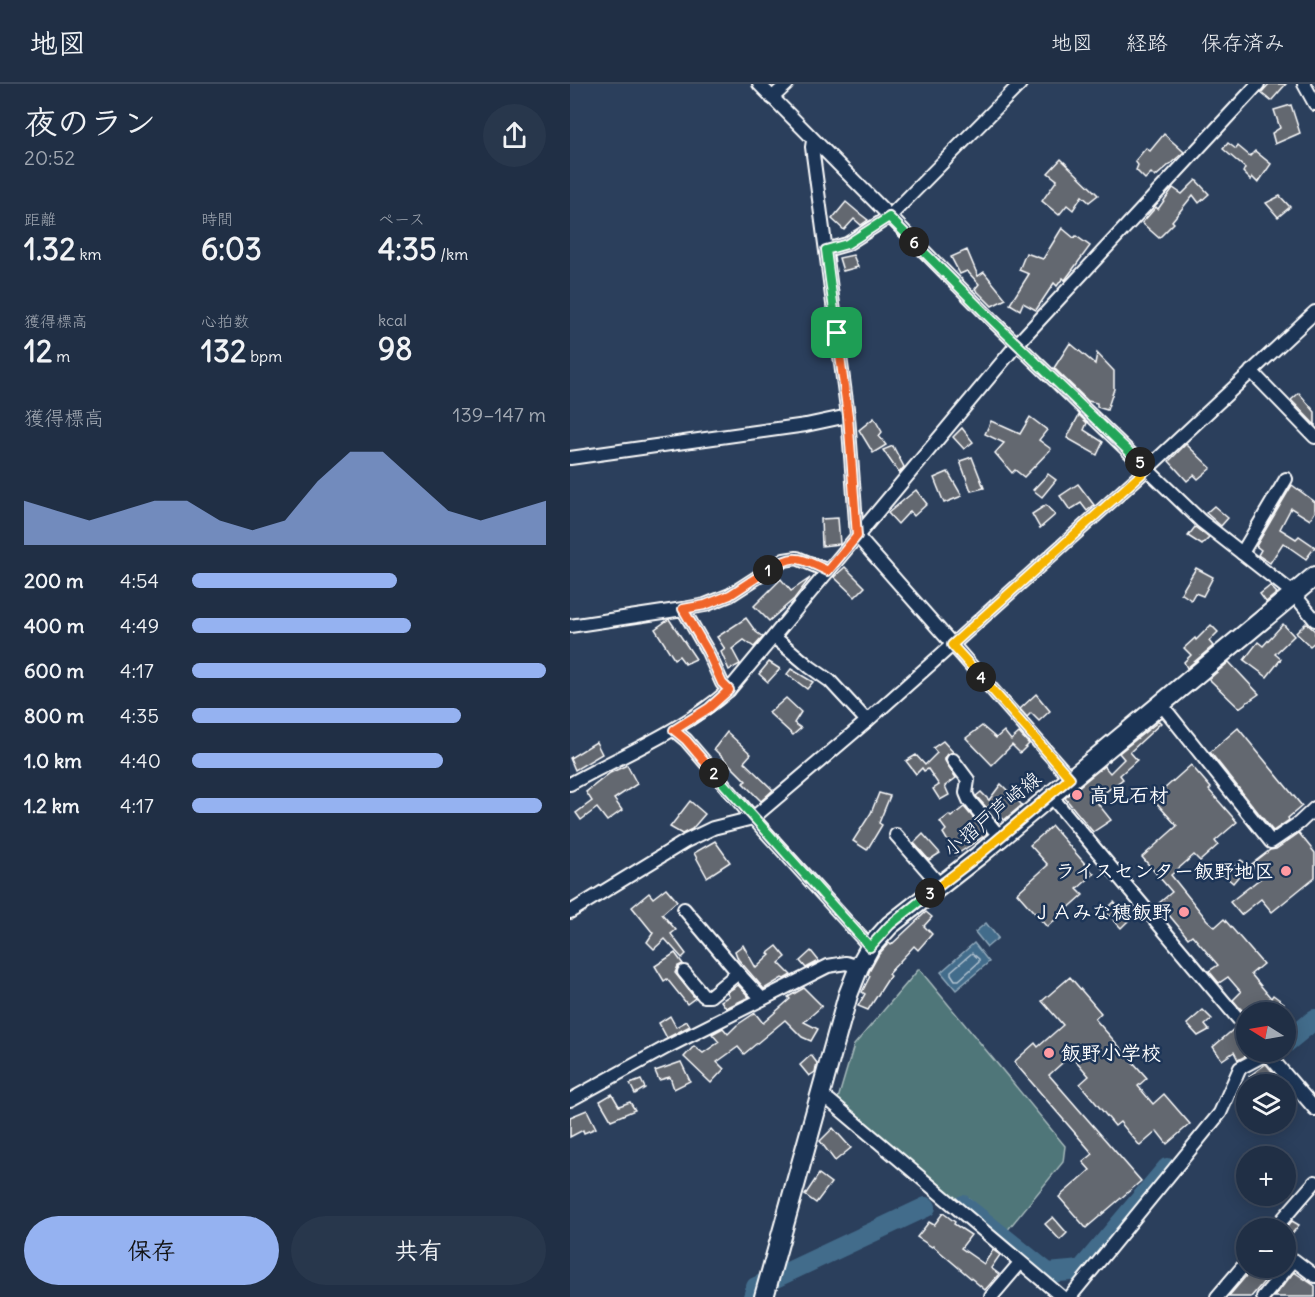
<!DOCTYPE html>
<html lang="ja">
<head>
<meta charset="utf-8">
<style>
  :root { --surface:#202f45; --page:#28374c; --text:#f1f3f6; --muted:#a2a9b3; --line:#3d4a5e; --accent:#95b2f1 }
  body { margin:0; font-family:Delius,"Klee One",sans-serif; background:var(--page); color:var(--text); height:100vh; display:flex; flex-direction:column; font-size:22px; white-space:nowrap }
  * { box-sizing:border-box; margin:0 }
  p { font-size:20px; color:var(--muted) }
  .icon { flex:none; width:33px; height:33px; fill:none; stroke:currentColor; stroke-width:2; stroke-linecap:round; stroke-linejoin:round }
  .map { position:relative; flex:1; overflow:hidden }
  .details { display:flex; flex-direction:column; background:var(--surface); width:570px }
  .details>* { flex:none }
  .needle { width:39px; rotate:281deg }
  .fabs { position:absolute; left:666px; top:918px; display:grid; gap:12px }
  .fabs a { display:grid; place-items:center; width:60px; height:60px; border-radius:50%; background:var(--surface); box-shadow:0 3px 15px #0003,0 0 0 2px var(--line); font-size:30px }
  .pin { position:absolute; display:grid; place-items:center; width:51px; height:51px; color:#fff; margin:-26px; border-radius:12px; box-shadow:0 3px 9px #0006 }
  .km { position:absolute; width:30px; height:30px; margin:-15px; border-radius:50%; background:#222; color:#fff; font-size:16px; line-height:30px; text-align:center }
  .round { display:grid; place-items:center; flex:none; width:63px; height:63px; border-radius:32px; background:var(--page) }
  .headline { display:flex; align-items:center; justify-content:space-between; height:102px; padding:0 24px }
  h1 { font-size:33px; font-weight:800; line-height:45px }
  .stats { display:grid; grid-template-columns:repeat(3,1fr); gap:9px; height:102px; padding:6px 24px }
  .stats div { display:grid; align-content:center }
  .stats b { font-size:30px; font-weight:800 }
  .stats small { font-size:16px; font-weight:400 }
  .stats p { font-size:16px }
  .chart { height:168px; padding:12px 24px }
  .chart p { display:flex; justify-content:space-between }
  .chart svg { width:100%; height:108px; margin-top:6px; fill:var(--accent); opacity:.7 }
  .primary-button { display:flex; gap:12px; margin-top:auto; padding:12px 24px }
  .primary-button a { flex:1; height:69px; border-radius:36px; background:var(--accent); color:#111; font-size:24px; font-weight:800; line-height:69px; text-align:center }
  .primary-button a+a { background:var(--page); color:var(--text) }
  ul { padding:0 24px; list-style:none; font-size:20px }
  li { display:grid; grid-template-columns:96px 72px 1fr; align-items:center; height:45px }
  li i { height:15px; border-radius:8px; background:var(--accent) }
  header { display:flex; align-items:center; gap:36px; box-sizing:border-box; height:84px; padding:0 30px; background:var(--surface); border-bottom:2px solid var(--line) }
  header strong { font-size:28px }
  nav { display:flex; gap:33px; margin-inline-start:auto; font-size:21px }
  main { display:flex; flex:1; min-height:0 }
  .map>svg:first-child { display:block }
  .green { fill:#4f7679; stroke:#a7babc; stroke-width:1.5 }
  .water { fill:#436c8b; stroke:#8ea7b9; stroke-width:1.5 }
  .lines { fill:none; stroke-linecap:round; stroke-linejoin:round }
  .shore { stroke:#b4c4d1; stroke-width:1.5 }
  .river { stroke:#436c8b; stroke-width:20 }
  .building { fill:#64686f; stroke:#fff; stroke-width:1.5 }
  .minor-casing { stroke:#fff; stroke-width:16 }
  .secondary-casing { stroke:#fff; stroke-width:22 }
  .minor { stroke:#1d3557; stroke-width:12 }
  .secondary { stroke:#1d3557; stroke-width:18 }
  .split-1-casing { stroke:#fff; stroke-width:12 }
  .split-2-casing { stroke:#fff; stroke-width:12 }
  .split-3-casing { stroke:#fff; stroke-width:12 }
  .split-4-casing { stroke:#fff; stroke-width:12 }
  .split-5-casing { stroke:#fff; stroke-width:12 }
  .split-6-casing { stroke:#fff; stroke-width:12 }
  .split-7-casing { stroke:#fff; stroke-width:12 }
  .split-1 { stroke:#f0652b; stroke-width:8 }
  .split-2 { stroke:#f0652b; stroke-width:8 }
  .split-3 { stroke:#22a559; stroke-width:8 }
  .split-4 { stroke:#f5b400; stroke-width:8 }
  .split-5 { stroke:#f5b400; stroke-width:8 }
  .split-6 { stroke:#22a559; stroke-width:8 }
  .split-7 { stroke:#22a559; stroke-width:8 }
  .poi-dot { fill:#ff9aa2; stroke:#1d3557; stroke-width:2 }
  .labels { text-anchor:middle; stroke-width:5; stroke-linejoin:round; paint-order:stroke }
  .poi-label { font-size:20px; font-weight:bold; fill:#fff; stroke:#1d3557; text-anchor:start }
  .street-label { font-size:20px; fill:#fff; stroke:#1d3557 }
</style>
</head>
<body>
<header>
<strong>地図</strong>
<nav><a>地図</a><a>経路</a><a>保存済み</a></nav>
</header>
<main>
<section class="details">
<div class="headline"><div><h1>夜のラン</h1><p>20:52</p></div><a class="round"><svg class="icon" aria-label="share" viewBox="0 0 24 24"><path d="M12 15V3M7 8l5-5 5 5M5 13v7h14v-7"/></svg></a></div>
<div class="stats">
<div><p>距離</p><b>1.32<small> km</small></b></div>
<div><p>時間</p><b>6:03</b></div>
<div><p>ペース</p><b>4:35<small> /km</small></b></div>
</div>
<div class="stats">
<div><p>獲得標高</p><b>12<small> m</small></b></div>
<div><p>心拍数</p><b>132<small> bpm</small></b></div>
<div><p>kcal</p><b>98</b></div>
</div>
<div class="chart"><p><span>獲得標高</span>139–147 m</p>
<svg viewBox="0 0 160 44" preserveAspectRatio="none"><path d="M0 44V26L10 30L20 34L30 30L40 26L50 26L60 34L70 38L80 34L90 18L100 6L110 6L120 18L130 30L140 34L150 30L160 26V44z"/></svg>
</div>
<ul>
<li><b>200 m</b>4:54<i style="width:58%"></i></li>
<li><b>400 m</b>4:49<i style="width:62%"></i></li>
<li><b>600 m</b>4:17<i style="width:100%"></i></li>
<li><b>800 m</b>4:35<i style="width:76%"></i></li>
<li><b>1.0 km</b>4:40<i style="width:71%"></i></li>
<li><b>1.2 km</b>4:17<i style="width:99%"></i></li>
</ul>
<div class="primary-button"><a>保存</a><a>共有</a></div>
</section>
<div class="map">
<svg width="745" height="1213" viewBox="0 0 745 1213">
  <rect width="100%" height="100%" fill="#2b3f5c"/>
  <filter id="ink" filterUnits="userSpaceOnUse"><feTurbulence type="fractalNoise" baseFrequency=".0167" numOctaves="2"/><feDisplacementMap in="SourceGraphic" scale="12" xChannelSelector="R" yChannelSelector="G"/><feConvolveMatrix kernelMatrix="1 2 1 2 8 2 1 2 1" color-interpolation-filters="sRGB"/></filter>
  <g filter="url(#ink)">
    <path class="green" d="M349 885 495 1062 493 1078 436 1148 399 1114 388 1117 268 1015 284 961Z"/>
    <g class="water">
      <path d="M416 839 428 854 417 863 405 848Z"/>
      <path d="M404 859 419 878 386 906 371 888Z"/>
    </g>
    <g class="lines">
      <path class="shore" d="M402 869 409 875V878L389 896H385L381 890V887Z"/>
      <g class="river">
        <path d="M716 959 745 935"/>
        <path d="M393 1121 478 1189 511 1186 597 1084"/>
        <path d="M183 1213 186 1203 356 1123"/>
      </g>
    </g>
    <g class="building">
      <path d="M699 0H716L701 17 691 9Z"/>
      <path d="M721 21 730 49 705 60 702 49 710 44 704 26Z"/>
      <path d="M594 50 614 68 585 93 581 89 575 95 566 86 568 81 565 77 576 64 580 67Z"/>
      <path d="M658 59 666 65 668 62 680 72 685 67 701 80 688 99 682 93 681 96 673 88 675 84 653 65Z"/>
      <path d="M491 75 528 111 519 118 512 112 503 126 497 121 489 131 472 117 487 96 478 89Z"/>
      <path d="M626 96 639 110 629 119 623 111 602 137 604 139 589 154 572 139 586 123 588 125 603 104 612 110Z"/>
      <path d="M710 112 720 123 708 133 696 119Z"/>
      <path d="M276 118 289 129 298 136 291 141 284 135 274 146 262 135Z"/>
      <path d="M492 144 504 154 506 152 520 162 495 196 493 194 487 202 484 199 466 226 453 219 450 226 440 220 459 190 449 186 456 169 473 175Z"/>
      <path d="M397 166 408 192 414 188 436 215 422 222 405 205 409 200 397 187 390 190 381 173Z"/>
      <path d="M283 171 288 183 273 187 269 174Z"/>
      <path d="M500 259 525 280 527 269 544 287V305L537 326 527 323V319L518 317 484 284Z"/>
      <path d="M729 309 745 328V341L721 316Z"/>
      <path d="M509 331 517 339 514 346 533 358 527 371 497 354Z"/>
      <path d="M460 333 477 346 469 356 481 365 454 393 445 386 442 389 425 369 434 359 415 350 421 337 450 350Z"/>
      <path d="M304 334 312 348 309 352 316 361 303 369 289 346Z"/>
      <path d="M392 344 403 358 394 365 383 353Z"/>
      <path d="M616 360 641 384 628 395 624 391 617 397 599 377Z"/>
      <path d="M323 362 334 383 329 389 313 366Z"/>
      <path d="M402 373 414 404 401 407 390 377Z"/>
      <path d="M378 388 392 412 374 419 364 394Z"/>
      <path d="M478 390 486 396 472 413 463 406Z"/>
      <path d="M508 400 524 421 517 427 511 419 500 426 490 412Z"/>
      <path d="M722 401 745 418V428L740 436 721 424 710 445 726 455 729 452 745 463 736 475 713 459 700 479 688 471 691 466 686 462Z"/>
      <path d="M346 406 357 420 344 432 340 427 328 440 318 429Z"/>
      <path d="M476 421 485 431 470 444 462 430Z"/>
      <path d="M644 422 658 434 651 442 636 429Z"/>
      <path d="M268 434 270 460 252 462 251 435Z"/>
      <path d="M625 443 639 454 632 461 618 452Z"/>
      <path d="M275 483 295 503 285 513 264 493Z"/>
      <path d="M626 484 643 493 633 512 625 509 621 516 611 509Z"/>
      <path d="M240 494 224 515 199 537 184 522 211 495 221 507Z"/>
      <path d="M700 502 707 509 696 518 690 510Z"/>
      <path d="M176 534 186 548 193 553 184 563 174 556 162 565 170 580 159 586 151 568 155 565 147 553Z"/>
      <path d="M99 535 126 575 115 580 109 572 104 575 85 545Z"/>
      <path d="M736 539 745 547V558L740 562 726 549Z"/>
      <path d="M713 540 724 552 705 570 711 575 697 593 674 576 688 558 693 562Z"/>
      <path d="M641 541 648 548 639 557 643 562 617 584 614 578 621 571 614 564 625 554 626 556Z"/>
      <path d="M199 578 210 585 198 598 189 590Z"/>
      <path d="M659 578 689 610 669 624 639 595Z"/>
      <path d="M221 585 243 598 237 605 217 590Z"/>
      <path d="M466 610 480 627 469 637 461 629 457 633 450 625Z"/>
      <path d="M216 614 231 628 224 639 231 644 223 651 199 629Z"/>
      <path d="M589 637 591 639 560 668 567 676 550 691 553 695 525 716 541 736 523 748 495 714 534 682 540 689 554 675 549 669Z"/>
      <path d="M412 642 426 654 434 647 441 656 449 649 459 660 450 669 442 661 422 681 396 654Z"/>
      <path d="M668 644 732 722 718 734 719 736 703 747 640 668Z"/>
      <path d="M157 648 181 670 174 678 203 706 191 717 173 699 176 697 144 665Z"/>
      <path d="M373 657 383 668 378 670 374 675 386 694 375 702 379 711 370 716 363 705 369 701 358 685 354 687 352 684 346 690 336 677 346 671 355 681 367 669 363 664Z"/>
      <path d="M26 658 32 670 5 686 0 674Z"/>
      <path d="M57 681 67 700 44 715 52 726 37 737 27 724 11 736 6 729 22 717 16 708 40 689Z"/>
      <path d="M621 681 641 704 639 706 667 738 645 757 648 761 630 777 624 771 601 791 637 836 645 843 654 835 693 880 681 890 701 914 703 911 714 919 705 928H682L689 923 687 920 673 927 668 922 663 916 671 908 658 893 649 899 639 887 648 881 622 851 618 854 589 819 602 808 572 773 607 742 583 715Z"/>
      <path d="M431 700 452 721 434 736 421 721 417 724 406 712 411 708 419 716Z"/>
      <path d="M309 709 320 712 309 739 312 741 297 766 283 757 301 729Z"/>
      <path d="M120 717 135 730 122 745 112 750 100 743Z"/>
      <path d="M394 723 417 750 386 771 373 749 376 746 370 738 379 731 381 733Z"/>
      <path d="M482 742 524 790 507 805 513 811 477 843 447 809 478 781 460 761Z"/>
      <path d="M729 749 745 769V793L702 828 691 815 671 831 660 818 692 793 682 780 700 766 706 765Z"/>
      <path d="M353 750 370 769 359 776 344 759Z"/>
      <path d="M145 757 160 778 137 793 124 769Z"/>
      <path d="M671 776 678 781 663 799 655 792Z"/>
      <path d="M96 804 107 817 92 830 106 846 101 850 116 870 112 874 95 855 84 865 77 858 83 849 62 823 79 809 83 814Z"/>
      <path d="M544 818 559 836 551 844 535 827Z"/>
      <path d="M356 828 362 833 354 842 362 850 348 866 344 862 318 890 320 892 298 926 288 922 295 910 292 908 300 892 298 891 299 888 309 870 319 859 321 861Z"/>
      <path d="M173 861 186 884 200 871 198 869 207 862 216 873 209 879 221 891 214 895 212 894 194 905 168 875 165 867Z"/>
      <path d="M241 867 249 877 236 884 230 877Z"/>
      <path d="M105 869 113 880 108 882 105 889 125 914 117 920 97 895 94 897 85 882Z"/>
      <path d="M500 893 531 929 525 935 577 994 568 1002 583 1020 594 1010 620 1040 597 1060 587 1047 570 1062 550 1038 545 1042 510 1000 519 992 501 971 479 991 571 1097 516 1144 489 1113 520 1086 513 1078 523 1070 444 978 465 959 468 963 493 941 472 917Z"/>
      <path d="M168 901 179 913 156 924 151 917 159 912 157 908Z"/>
      <path d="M234 904 252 922 234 938 248 945 241 957 232 953 215 936 174 970 168 963 147 978 154 985 141 999 114 973 124 962 133 969 149 958 142 950 153 944 158 950 167 941 185 929 193 939 220 915 218 913Z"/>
      <path d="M633 926 642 935 635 941 639 946 628 952 617 940Z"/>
      <path d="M100 932 106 943 117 937 120 942 97 954 89 939Z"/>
      <path d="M665 944 670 950 676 952V968H683L668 976 664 968 652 976 643 963Z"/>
      <path d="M241 971 247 979 245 988 239 992 230 981Z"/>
      <path d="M111 978 120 997 104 1005 100 993 89 996 85 987Z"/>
      <path d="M696 980 706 992 696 1000H687L679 992Z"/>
      <path d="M71 996 75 1004 65 1010 60 1000Z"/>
      <path d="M42 1010 49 1022 60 1018 65 1026 41 1036 30 1017Z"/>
      <path d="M17 1026 26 1044 14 1049 13 1046 0 1053V1033Z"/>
      <path d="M263 1044 281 1064 265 1077 250 1057Z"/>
      <path d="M249 1090 261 1099 246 1119 235 1111Z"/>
      <path d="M373 1129 385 1138 384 1140 401 1151 391 1164 414 1180 423 1166 430 1171 421 1184 429 1190 415 1206 363 1162 362 1163 347 1153 359 1138 364 1141Z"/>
      <path d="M483 1133 497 1149 490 1156 475 1140Z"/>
      <path d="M722 1137 729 1141 716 1157V1144Z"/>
      <path d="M683 1184H703L695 1193 697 1194 681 1213H658Z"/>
      <path d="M724 1188 745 1202V1213H704Z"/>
    </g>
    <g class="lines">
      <g class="minor-casing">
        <g id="minor">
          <path d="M189 0 424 238 631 437 723 509 745 536"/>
          <path d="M734 0 745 20"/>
          <path d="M202 14 217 0"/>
          <path d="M243 57 242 63 278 332 287 452 500 694"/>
          <path d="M256 166 277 160 319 133 450 0"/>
          <path d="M681 287 745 353"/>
          <path d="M0 374 236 341 278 332"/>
          <path d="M672 469 716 395"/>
          <path d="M113 525 135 521 160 511 214 476 227 474 258 487"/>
          <path d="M0 542 113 525 138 568 152 599 159 606"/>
          <path d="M204 553 240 583 260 597 297 637"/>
          <path d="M591 620 701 758 729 739 745 724"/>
          <path d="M104 646 116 656 183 734 300 863"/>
          <path d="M383 676 398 696 396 709 399 716 430 753"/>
          <path d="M0 700C54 670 112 647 159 606L448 259 688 0"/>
          <path d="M480 711 676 944"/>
          <path d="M326 751 370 801"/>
          <path d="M114 825 168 889"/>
          <path d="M0 828 116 757 143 744 183 734 297 637 382 561 577 385 745 228"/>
          <path d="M114 888 134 912H140L168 889 192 915"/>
          <path d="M696 968 745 1025"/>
          <path d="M251 1012 260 1017 492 1213"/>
          <path d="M0 1016 97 963 258 882 276 879 289 883"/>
          <path d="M705 1144 745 1098"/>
          <path d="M421 1213 450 1179"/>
          <path d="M500 1213 650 1029 670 984 698 969"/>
          <path d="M647 1213 676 1179"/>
          <path d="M693 1213 724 1176 745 1192"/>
        </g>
      </g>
      <g class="secondary-casing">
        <path id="secondary" d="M194 1213 278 911 289 883 300 863 320 841 408 772 745 492"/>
      </g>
      <use href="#minor" class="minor"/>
      <use href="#secondary" class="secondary"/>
    </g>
  </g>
  <g class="lines" filter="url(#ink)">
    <g class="split-1-casing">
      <path id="split-1" d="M198 486C226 468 229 474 258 487L287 452 278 332 267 249"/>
    </g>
    <g class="split-2-casing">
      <path id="split-2" d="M144 689 116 656 104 646 139 624 159 606 152 599 138 568 113 525 135 521 160 511 198 486"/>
    </g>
    <g class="split-3-casing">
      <path id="split-3" d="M144 689 300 863 320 841 360 809"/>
    </g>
    <g class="split-4-casing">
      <path id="split-4" d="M360 809 408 772 500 694 411 593"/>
    </g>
    <g class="split-5-casing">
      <path id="split-5" d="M411 593 382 561 577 385 570 378"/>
    </g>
    <g class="split-6-casing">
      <path id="split-6" d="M344 158 424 238 570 378"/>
    </g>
    <g class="split-7-casing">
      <path id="split-7" d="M267 249 256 166 277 160 319 133 344 158"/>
    </g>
    <use href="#split-1" class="split-1"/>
    <use href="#split-2" class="split-2"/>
    <use href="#split-3" class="split-3"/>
    <use href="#split-4" class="split-4"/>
    <use href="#split-5" class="split-5"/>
    <use href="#split-6" class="split-6"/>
    <use href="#split-7" class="split-7"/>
  </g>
  <g class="poi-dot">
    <circle cx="507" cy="711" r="6"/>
    <circle cx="716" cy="787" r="6"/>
    <circle cx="614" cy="828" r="6"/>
    <circle cx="479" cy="969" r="6"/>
  </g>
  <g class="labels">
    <g class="poi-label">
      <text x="519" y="718">高見石材</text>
      <text x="704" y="794" text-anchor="end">ライスセンター飯野地区</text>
      <text x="602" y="835" text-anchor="end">ＪＡみな穂飯野</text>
      <text x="491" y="976">飯野小学校</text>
    </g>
    <g class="street-label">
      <text transform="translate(422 730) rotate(-40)" y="7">小摺戸芦崎線</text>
    </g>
  </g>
</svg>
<div class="fabs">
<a><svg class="needle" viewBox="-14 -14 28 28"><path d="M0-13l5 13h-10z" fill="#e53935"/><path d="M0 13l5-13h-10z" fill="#a2a9b3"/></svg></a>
<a><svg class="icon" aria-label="layers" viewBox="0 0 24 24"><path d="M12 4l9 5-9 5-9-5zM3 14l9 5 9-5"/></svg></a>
<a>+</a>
<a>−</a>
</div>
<div class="pin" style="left:267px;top:249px;background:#1e9e55"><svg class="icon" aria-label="arrive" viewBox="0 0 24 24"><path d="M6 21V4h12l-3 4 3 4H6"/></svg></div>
<b class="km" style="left:198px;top:486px">1</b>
<b class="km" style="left:144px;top:689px">2</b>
<b class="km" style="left:360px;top:809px">3</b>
<b class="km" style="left:411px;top:593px">4</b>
<b class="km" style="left:570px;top:378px">5</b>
<b class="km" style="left:344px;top:158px">6</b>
</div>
</main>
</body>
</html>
